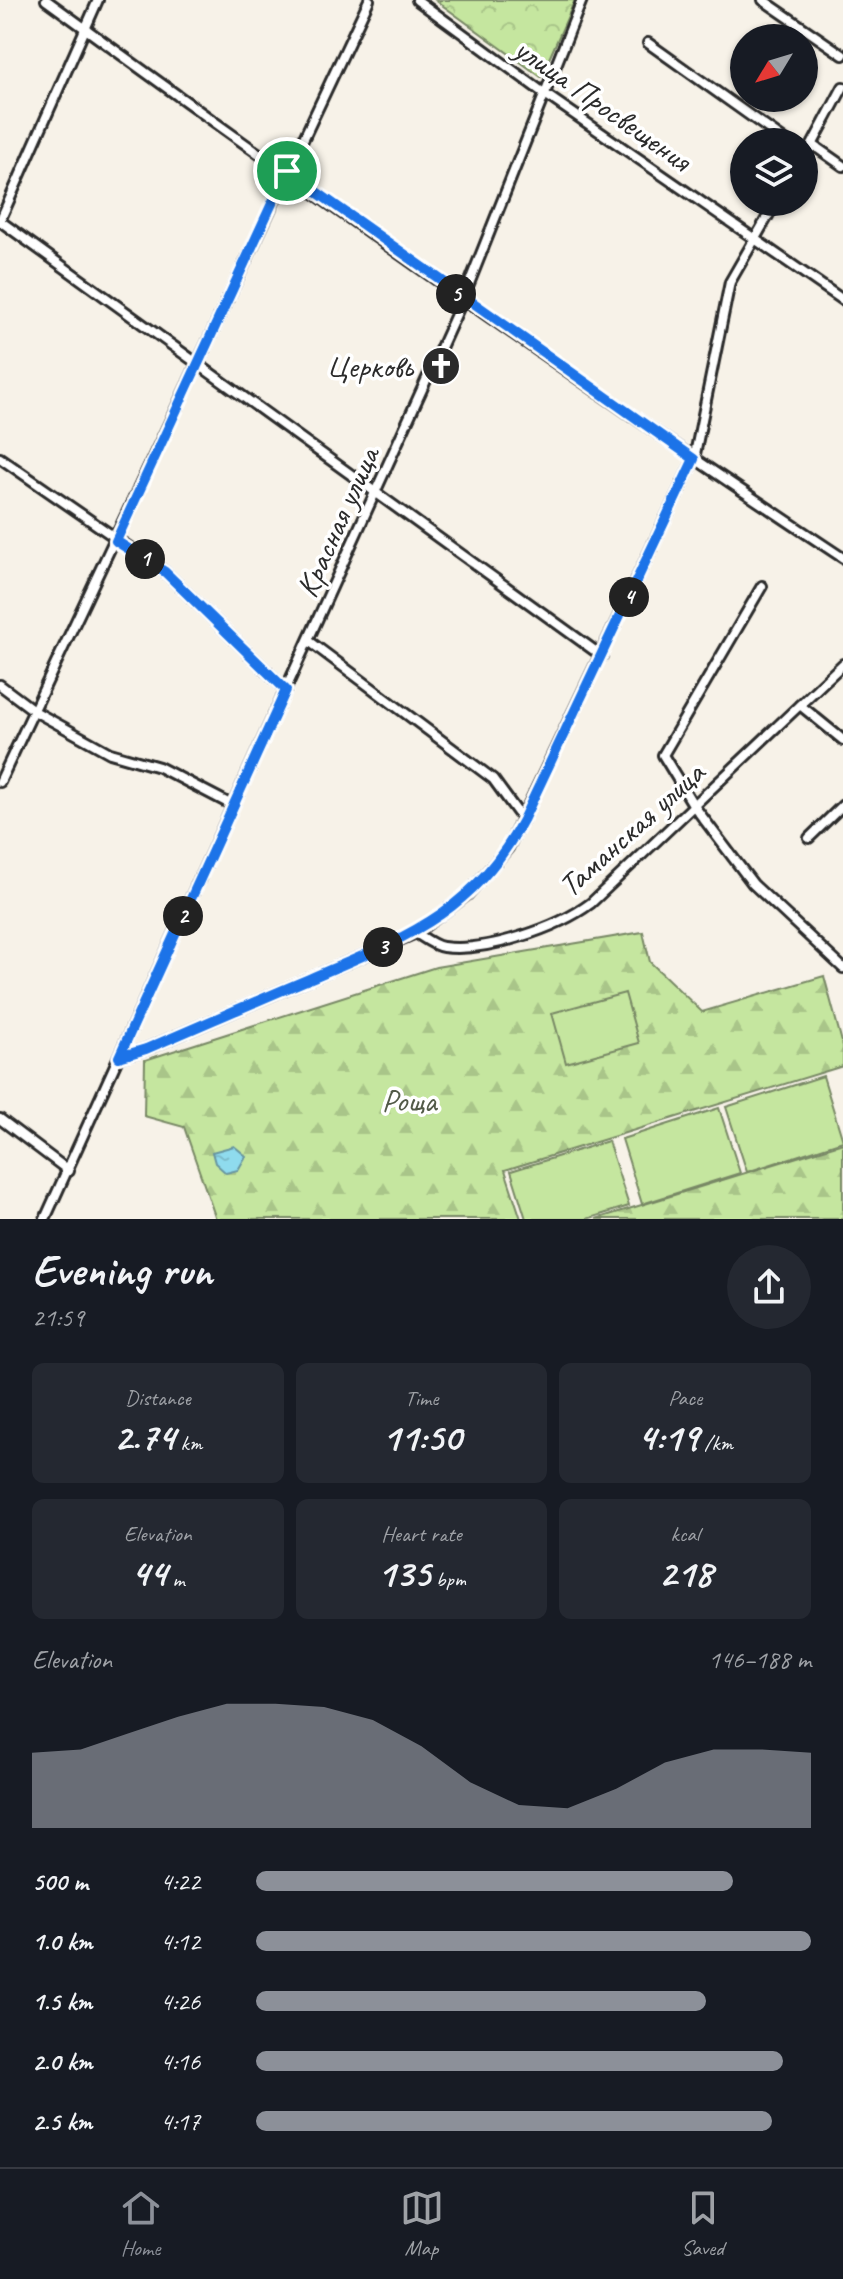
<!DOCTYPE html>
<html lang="en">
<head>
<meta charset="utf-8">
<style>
  :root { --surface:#171b24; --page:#242831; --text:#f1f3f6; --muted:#9ea1a6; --line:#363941; --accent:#8c9099 }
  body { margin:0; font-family:Caveat,sans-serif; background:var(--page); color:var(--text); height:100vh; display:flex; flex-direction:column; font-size:30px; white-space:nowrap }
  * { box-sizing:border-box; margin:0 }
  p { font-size:26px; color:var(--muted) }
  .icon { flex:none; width:44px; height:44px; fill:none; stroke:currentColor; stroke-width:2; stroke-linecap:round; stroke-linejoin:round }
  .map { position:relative; height:1219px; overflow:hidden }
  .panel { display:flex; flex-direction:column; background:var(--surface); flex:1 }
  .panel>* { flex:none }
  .needle { width:52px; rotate:232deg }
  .fabs { position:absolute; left:730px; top:24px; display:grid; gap:16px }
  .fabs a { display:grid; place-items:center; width:88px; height:88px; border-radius:50%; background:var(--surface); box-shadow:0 2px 6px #0004; font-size:40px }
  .pin { position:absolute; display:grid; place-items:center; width:68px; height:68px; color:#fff; margin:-34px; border:4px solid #fff; border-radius:50%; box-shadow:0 2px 8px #0007 }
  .km { position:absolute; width:40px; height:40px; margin:-20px; border-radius:50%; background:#222; color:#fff; font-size:22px; line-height:40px; text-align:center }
  .round { display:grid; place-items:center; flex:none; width:84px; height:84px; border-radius:42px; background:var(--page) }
  .head { display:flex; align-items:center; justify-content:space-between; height:136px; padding:0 32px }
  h1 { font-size:44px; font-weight:800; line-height:60px }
  .stats { display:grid; grid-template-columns:repeat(3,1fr); gap:12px; height:136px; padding:8px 32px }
  .stats div { display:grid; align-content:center; border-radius:12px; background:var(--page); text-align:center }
  .stats b { font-size:40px; font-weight:800 }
  .stats small { font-size:22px; font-weight:400 }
  .stats p { font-size:22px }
  .chart { height:224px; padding:16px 32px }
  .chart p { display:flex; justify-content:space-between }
  .chart svg { width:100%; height:144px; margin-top:8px; fill:var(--accent); opacity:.7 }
  ul { padding:0 32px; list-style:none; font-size:26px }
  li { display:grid; grid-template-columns:128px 96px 1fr; align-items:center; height:60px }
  li i { height:20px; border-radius:10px; background:var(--accent) }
  .tabs { display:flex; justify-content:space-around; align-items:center; height:112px; border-top:2px solid var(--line); background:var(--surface); font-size:22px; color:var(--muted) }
  .tabs a { display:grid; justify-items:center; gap:4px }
  .tabs .current { color:var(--accent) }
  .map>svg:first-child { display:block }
  .forest { fill:url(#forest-firs); stroke:#788865; stroke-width:2 }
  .park { fill:url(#park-crowns); stroke:#788865; stroke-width:2 }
  .pitch { fill:#c5e69f; stroke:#788865; stroke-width:2 }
  .water { fill:url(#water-ripples); stroke:#6795a0; stroke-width:2 }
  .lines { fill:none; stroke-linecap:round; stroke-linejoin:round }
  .minor-casing { stroke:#2b2b2b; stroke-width:14 }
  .minor { stroke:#fff; stroke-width:8 }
  .route-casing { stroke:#fff; stroke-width:16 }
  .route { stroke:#1a73e8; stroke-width:10 }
  .labels { text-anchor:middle; stroke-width:7; stroke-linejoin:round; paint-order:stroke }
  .street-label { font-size:32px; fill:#2b2b2b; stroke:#fff }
  .poi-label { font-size:32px; fill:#2b2b2b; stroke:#fff; text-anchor:end }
  .park-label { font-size:32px; fill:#525a48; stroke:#fff }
</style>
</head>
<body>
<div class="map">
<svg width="843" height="1219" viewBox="0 0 843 1219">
  <defs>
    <pattern id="forest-firs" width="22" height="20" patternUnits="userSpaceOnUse" patternTransform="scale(2)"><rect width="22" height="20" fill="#c5e69f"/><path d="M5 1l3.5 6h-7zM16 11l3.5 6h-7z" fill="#a9c589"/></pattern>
    <pattern id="park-crowns" width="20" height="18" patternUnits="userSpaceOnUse" patternTransform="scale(2)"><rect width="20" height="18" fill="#c5e69f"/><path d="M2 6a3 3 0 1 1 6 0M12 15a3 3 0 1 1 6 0" fill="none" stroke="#a9c589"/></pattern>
    <pattern id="water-ripples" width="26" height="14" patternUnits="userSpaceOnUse" patternTransform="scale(2)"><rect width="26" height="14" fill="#8fdbee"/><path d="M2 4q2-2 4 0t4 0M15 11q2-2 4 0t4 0" fill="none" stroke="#7cbccc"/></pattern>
  </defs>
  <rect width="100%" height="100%" fill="#f7f2e8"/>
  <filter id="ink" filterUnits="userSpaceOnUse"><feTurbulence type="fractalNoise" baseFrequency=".0125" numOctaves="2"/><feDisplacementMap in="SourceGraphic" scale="16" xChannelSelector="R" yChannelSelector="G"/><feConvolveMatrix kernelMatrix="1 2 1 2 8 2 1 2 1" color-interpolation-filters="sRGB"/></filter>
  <g filter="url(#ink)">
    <g class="forest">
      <path d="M643 932 650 962 702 1012 824 976 843 1046V1066L505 1170 521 1219H216L184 1127 144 1116 145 1060 436 967Z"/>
      <path d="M843 1143V1219H596Z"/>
    </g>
    <path class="park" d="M435 0H575L541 77Z"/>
    <g class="pitch">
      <path d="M625 993 639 1043 566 1063 552 1013Z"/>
      <path d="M823 1076 843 1141 747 1172 726 1107Z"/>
      <path d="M719 1108 740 1173 642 1204 622 1139Z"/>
      <path d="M608 1141 629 1206 587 1219H526L511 1171Z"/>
    </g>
    <path class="water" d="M234 1146 246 1156 238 1170 226 1173 215 1163 212 1152Z"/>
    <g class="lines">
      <g class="minor-casing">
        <g id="minor">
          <path d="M46 0C308 191 572 379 843 558"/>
          <path d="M417 0 545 94 843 300"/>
          <path d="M763 0 843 55"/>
          <path d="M648 43 787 142"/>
          <path d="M813 145 843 166"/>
          <path d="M804 160 843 87"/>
          <path d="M0 221 602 656"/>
          <path d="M0 221 98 0"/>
          <path d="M0 458 165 572 286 690"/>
          <path d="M762 586 663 755 694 806 753 884 843 968"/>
          <path d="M309 641 493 779 523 820"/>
          <path d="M0 685 36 712 110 753 159 767 232 805"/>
          <path d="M800 705 843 740"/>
          <path d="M0 782 369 0"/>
          <path d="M809 838 843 805"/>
          <path d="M416 933C424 938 434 946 443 947 485 953 558 928 591 903L843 664"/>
          <path d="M119 1057 146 1049 416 933 467 895 508 848 694 459 730 282 776 202"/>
          <path d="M0 1119 69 1171"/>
          <path d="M45 1219 463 299 582 0"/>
        </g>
      </g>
      <use href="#minor" class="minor"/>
    </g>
  </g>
  <g class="lines" filter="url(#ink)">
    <g class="route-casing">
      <path id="route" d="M287 171 694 459 523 820C473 915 401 939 309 979 254 1002 200 1026 146 1049L119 1057 286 690 165 572 116 541Z"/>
    </g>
    <use href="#route" class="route"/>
  </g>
  <defs>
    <g id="church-disc" transform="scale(2)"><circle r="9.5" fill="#2b2b2b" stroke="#fff"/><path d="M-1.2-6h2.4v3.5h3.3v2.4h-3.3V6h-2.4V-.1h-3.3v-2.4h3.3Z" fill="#fff"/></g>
  </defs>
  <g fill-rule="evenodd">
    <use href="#church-disc" x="441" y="366"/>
  </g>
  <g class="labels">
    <g class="street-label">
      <text transform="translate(603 104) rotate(35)" y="11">улица Просвещения</text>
      <text transform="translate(337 522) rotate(-66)" y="11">Красная улица</text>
      <text transform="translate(631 829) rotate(-42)" y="11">Таманская улица</text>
    </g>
    <g class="poi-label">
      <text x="413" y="377">Церковь</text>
    </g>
    <g class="park-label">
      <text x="409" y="1111">Роща</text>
    </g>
  </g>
</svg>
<div class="fabs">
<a><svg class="needle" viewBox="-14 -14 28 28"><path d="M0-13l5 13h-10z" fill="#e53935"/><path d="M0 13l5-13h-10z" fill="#9ea1a6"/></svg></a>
<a><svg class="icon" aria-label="layers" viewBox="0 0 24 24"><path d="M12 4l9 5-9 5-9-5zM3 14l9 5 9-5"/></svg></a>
</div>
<div class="pin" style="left:287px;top:171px;background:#1e9e55"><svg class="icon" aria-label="arrive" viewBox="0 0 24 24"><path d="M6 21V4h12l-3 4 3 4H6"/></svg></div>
<b class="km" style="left:145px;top:559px">1</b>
<b class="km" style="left:183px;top:916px">2</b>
<b class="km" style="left:383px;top:947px">3</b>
<b class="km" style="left:629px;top:597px">4</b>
<b class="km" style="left:456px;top:294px">5</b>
</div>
<section class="panel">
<div class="head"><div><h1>Evening run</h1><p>21:59</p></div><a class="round"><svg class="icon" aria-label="share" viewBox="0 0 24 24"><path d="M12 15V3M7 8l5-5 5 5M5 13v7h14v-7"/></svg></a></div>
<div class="stats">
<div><p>Distance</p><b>2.74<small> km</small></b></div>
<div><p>Time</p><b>11:50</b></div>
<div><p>Pace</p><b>4:19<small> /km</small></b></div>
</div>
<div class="stats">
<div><p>Elevation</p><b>44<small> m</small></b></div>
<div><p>Heart rate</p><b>135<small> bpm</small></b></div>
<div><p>kcal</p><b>218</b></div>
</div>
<div class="chart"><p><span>Elevation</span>146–188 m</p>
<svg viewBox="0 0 160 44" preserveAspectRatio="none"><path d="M0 44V21L10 20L20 15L30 10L40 6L50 6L60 7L70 11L80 19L90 30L100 37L110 38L120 32L130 24L140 20L150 20L160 21V44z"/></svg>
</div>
<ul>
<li><b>500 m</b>4:22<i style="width:86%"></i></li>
<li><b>1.0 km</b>4:12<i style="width:100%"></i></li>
<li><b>1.5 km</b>4:26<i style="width:81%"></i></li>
<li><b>2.0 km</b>4:16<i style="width:95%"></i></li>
<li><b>2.5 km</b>4:17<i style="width:93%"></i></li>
</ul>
</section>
<nav class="tabs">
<a class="current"><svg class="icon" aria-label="home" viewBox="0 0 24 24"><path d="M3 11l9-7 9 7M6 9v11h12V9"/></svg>Home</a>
<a><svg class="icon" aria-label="map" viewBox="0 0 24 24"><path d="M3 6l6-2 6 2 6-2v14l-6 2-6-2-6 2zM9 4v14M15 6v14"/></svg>Map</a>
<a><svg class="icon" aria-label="saved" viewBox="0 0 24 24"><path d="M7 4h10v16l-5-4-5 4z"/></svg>Saved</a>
</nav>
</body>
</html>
